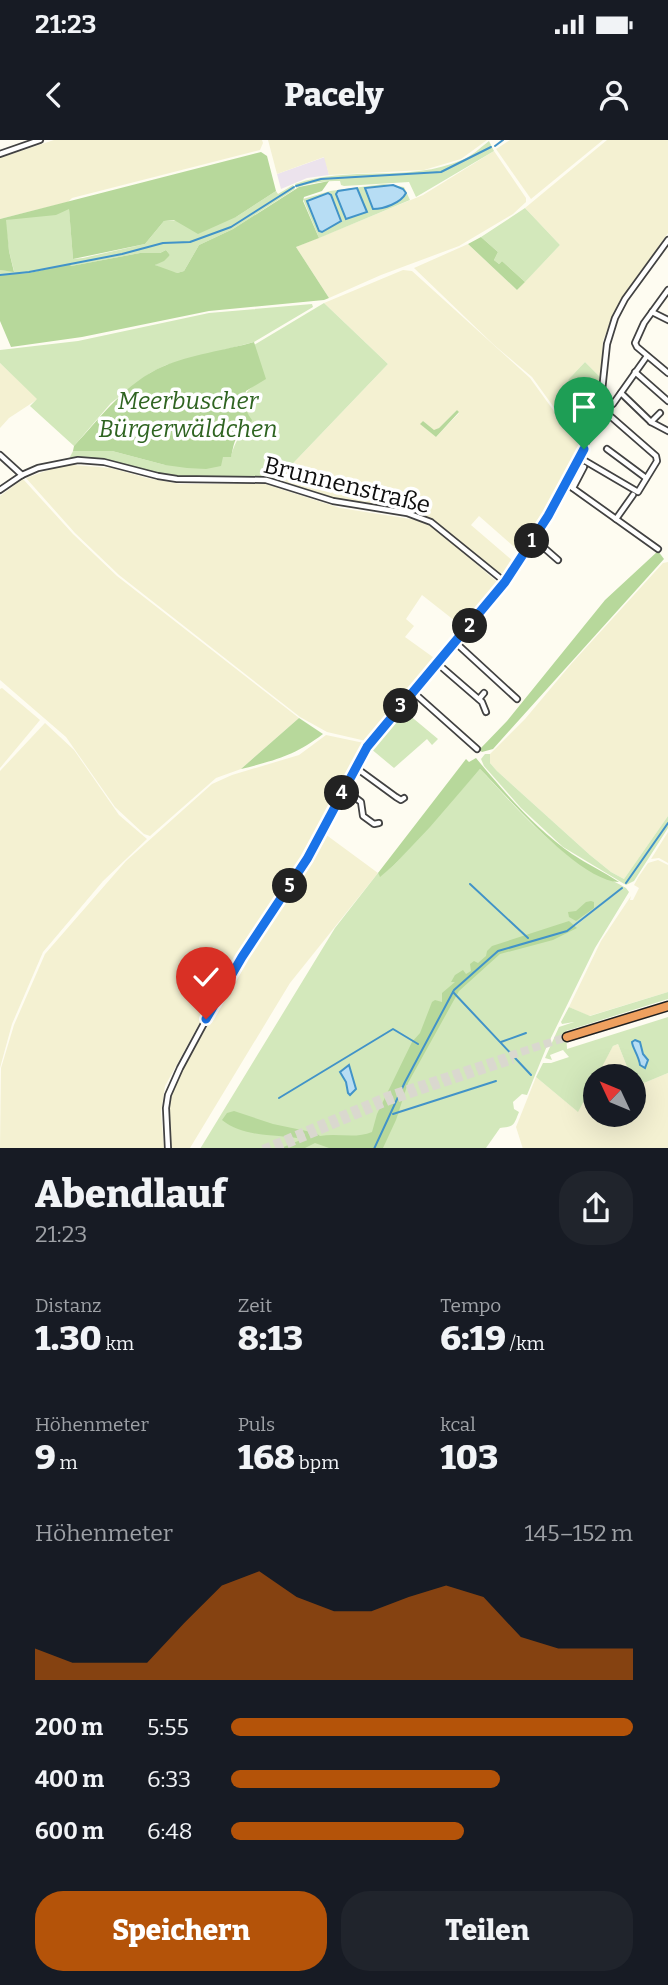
<!DOCTYPE html>
<html lang="de">
<head>
<meta charset="utf-8">
<style>
  :root { --surface:#171b24; --page:#20242c; --text:#f1f3f6; --muted:#9ea1a6; --accent:#b45309 }
  body { margin:0; font-family:Bitter,serif; background:var(--page); color:var(--text); height:100vh; display:flex; flex-direction:column; font-size:26px; white-space:nowrap }
  * { box-sizing:border-box; margin:0 }
  p { font-size:23px; color:var(--muted) }
  .icon { flex:none; width:38px; height:38px; fill:none; stroke:currentColor; stroke-width:2; stroke-linecap:round; stroke-linejoin:round }
  .map { position:relative; height:1008px; overflow:hidden }
  .drawer { display:flex; flex-direction:column; background:var(--surface); flex:1 }
  .drawer>* { flex:none }
  .needle { width:46px; rotate:314deg }
  .tools { position:absolute; left:583px; top:924px; display:grid; gap:14px }
  .tools a { display:grid; place-items:center; width:63px; height:63px; border-radius:50%; background:var(--surface); box-shadow:0 7px 28px #0002; font-size:35px }
  .pin { position:absolute; display:grid; place-items:center; width:60px; height:60px; color:#fff; margin:-72px -30px; border-radius:50% 50% 50% 0; rotate:-45deg; box-shadow:0 0 7px #0007 }
  .pin .icon { rotate:45deg }
  .km { position:absolute; width:35px; height:35px; margin:-18px; border-radius:50%; background:#222; color:#fff; font-size:19px; line-height:35px; text-align:center }
  .round { display:grid; place-items:center; flex:none; width:74px; height:74px; border-radius:28px; background:var(--page) }
  .overview { display:flex; align-items:center; justify-content:space-between; height:119px; padding:0 35px }
  h1 { font-size:38px; font-weight:800; line-height:52px }
  .stats { display:grid; grid-template-columns:repeat(3,1fr); gap:10px; height:119px; padding:7px 35px }
  .stats div { display:grid; align-content:center }
  .stats b { font-size:35px; font-weight:800 }
  .stats small { font-size:19px; font-weight:400 }
  .stats p { font-size:19px }
  .chart { height:196px; padding:14px 35px }
  .chart p { display:flex; justify-content:space-between }
  .chart svg { width:100%; height:126px; margin-top:7px; fill:var(--accent); opacity:.7 }
  .action { display:flex; gap:14px; margin-top:auto; padding:14px 35px }
  .action a { flex:1; height:80px; border-radius:28px; background:var(--accent); color:#fff; font-size:28px; font-weight:800; line-height:80px; text-align:center }
  .action a+a { background:var(--page); color:var(--text) }
  ul { padding:0 35px; list-style:none; font-size:23px }
  li { display:grid; grid-template-columns:112px 84px 1fr; align-items:center; height:52px }
  li i { height:18px; border-radius:9px; background:var(--accent) }
  .status { display:flex; justify-content:space-between; align-items:center; height:49px; padding:0 35px; background:var(--surface); direction:ltr }
  .status svg { height:19px; fill:currentColor }
  header { display:flex; justify-content:space-between; align-items:center; height:91px; padding:0 35px; background:var(--surface); font-size:32px; font-weight:800 }
  .map>svg:first-child { display:block }
  .industrial { fill:#ece3ed }
  .farmland { fill:#f4f1d2; fill-rule:evenodd }
  .green { fill:#d3e8bb; fill-rule:evenodd }
  .forest { fill:#b7d89b }
  .water { fill:#b7ddf4; stroke:#4193c8; stroke-width:2 }
  .lines { fill:none; stroke-linecap:round; stroke-linejoin:round }
  .stream { stroke:#4193c8; stroke-width:2 }
  .highway-tunnel { stroke:#dad8cf; stroke-width:8; stroke-dasharray:8 4; stroke-linecap:butt }
  .minor-casing { stroke:#424242; stroke-width:8 }
  .highway-casing { stroke:#202020; stroke-width:11 }
  .minor { stroke:#fff; stroke-width:4.5 }
  .highway { stroke:#eea05f; stroke-width:8 }
  .route-casing { stroke:#fff; stroke-width:14 }
  .route { stroke:#1a73e8; stroke-width:9 }
  .labels { text-anchor:middle; stroke-width:7; stroke-linejoin:round; paint-order:stroke }
  .park-label { font-size:24px; font-style:italic; fill:#2f6421; stroke:#fff }
  .street-label { font-size:24px; fill:#0f0f0f; stroke:#fff }
</style>
</head>
<body>
<div class="status"><b>21:23</b><svg viewBox="0 0 49 12"><path d="M0 12V9h3v3zM5 12V6h3v6zM10 12V3h3v9zM15 12V0h3v12zM26 1h20v11H26zM47 4h2v5h-2z"/></svg></div>
<header><svg class="icon" aria-label="back" viewBox="0 0 24 24"><path d="M15 5l-7 7 7 7"/></svg>Pacely<svg class="icon" aria-label="person" viewBox="0 0 24 24"><circle cx="12" cy="8" r="4"/><path d="M4 21q1-7 8-7t8 7"/></svg></header>
<div class="map">
<svg width="668" height="1009" viewBox="0 0 668 1009">
  <rect width="100%" height="100%" fill="#fefcf1"/>
  <path class="industrial" d="M325 17 329 35 307 38 281 49 277 34Z"/>
  <g class="farmland">
    <path d="M54 0H262L263 3 260 10 72 58 68 62 0 79V18Z"/>
    <path d="M268 0H487L461 19 424 30 329 35 324 17 277 34Z"/>
    <path d="M510 0H603L531 59 496 9Z"/>
    <path d="M607 0H668V93L614 172 603 201 600 237 585 222 568 240 592 278 581 305 532 237 494 205 414 128 468 104 517 150 560 105 525 68Z"/>
    <path d="M494 11 526 58V62L513 74 459 106 381 135 329 158 296 107 423 55Z"/>
    <path d="M403 130 412 131 530 238 580 307 558 351 521 413 479 376 471 385 514 422 506 432 499 434 442 387 414 373 334 360 278 339 388 224 324 163ZM457 270 459 273 436 297 421 284 423 281 434 291 439 288Z"/>
    <path d="M0 223 38 259 9 278 0 288Z"/>
    <path d="M73 325 111 328 147 338 180 344H265L340 368 417 380 438 390 497 442V445L464 488 422 455 406 479 414 486 405 497 437 520 366 601 327 592 300 577 119 435 75 393 26 338 54 328Z"/>
    <path d="M23 339 73 394 117 436 299 578 241 629 216 638 150 696 144 694 115 667 66 597 0 540V356Z"/>
    <path d="M668 422V676L624 739 611 732 590 715 497 631 490 623V614L525 579 572 523 663 423Z"/>
    <path d="M2 548 40 580 0 628V549Z"/>
    <path d="M45 583 74 610 119 675 147 699 103 741 43 812 12 884 0 928V631Z"/>
    <path d="M326 595 364 603 353 621 312 702 236 817 165 946 161 972 164 1008H0L1 928 14 885 45 814 126 721 212 644 232 635 299 615Z"/>
    <path d="M668 692V723L659 718 651 719Z"/>
    <path d="M325 694 378 733 290 843 190 1008 170 1009 167 976 171 950 216 864Z"/>
    <path d="M658 720 668 725V852L589 876 569 867 601 801 631 756 630 760H633L639 748 634 745 639 736 648 723Z"/>
    <path d="M618 904 628 929 644 943 668 933V1008L523 1009 516 987 536 937 577 971 595 937V975H634V936H596L613 906Z"/>
  </g>
  <g class="green">
    <path d="M489 1 494 11 416 57 409 42 344 46 341 45 340 41C325 41 311 42 296 48L295 44C348 25 409 43 462 20 472 16 480 8 489 1Z"/>
    <path d="M384 44 404 47 410 60 319 98 303 59 330 51Z"/>
    <path d="M293 45 295 49 233 89 199 105 184 131 177 133 168 132 155 125 170 115 166 110 160 113H140L71 126 70 124 29 133 0 135V130L14 131 9 111 5 80 69 68 73 119 83 118 145 104 164 81 236 77 276 51 278 54Z"/>
    <path d="M525 68 560 105 525 142 502 121 499 124 494 120 498 112 481 97Z"/>
    <path d="M324 163 388 224 278 339 262 336 180 338 155 334 104 319H69L73 311H112L165 325 231 316C235 301 243 291 249 276 234 259 250 246 265 239L254 205Z"/>
    <path d="M312 164 313 167 254 202 166 225 150 233 111 263 74 306 30 266 37 259 0 223V210L78 201 209 173Z"/>
    <path d="M585 222 600 237 592 278 568 240Z"/>
    <path d="M402 569 438 599 432 605 427 599 394 628 370 608Z"/>
    <path d="M485 614H490V623L497 631 590 715 611 732 624 739 668 676V688L634 741 626 745 563 707 521 668 484 626 481 619Z"/>
    <path d="M480 629C511 662 541 697 579 723 594 733 611 739 626 748L629 752 595 808 547 906 527 955 522 954 513 962 514 969 519 972C513 987 514 986 500 988L486 1008H374L379 998 373 1008 200 1009 335 788 378 733 380 736 394 725ZM622 748 568 792 498 811 454 851 423 907 382 994 406 936 454 849 499 810 567 790Z"/>
    <path d="M668 852V859L566 891 567 909 668 877V933L644 943 628 929 618 904 613 906 578 972 536 937 543 923H551L569 917 563 910 550 915 552 920 545 918 559 887 574 882 562 884 561 882 569 867 590 876Z"/>
  </g>
  <g class="forest">
    <path d="M261 12 267 16 276 51 236 77 198 94 174 80 164 81 145 104 73 119 69 69 56 75 6 80 9 111 14 132 0 130V79Z"/>
    <path d="M329 41 322 51 304 57 303 61 319 98 296 107 329 158 324 160 209 171 82 197 11 207 0 181V135L29 133 70 124 71 126 140 113H160L166 110 170 115 164 121 155 125 177 133 184 131 199 105 233 89 299 47Z"/>
    <path d="M481 97 498 112 494 120 499 124 502 121 525 142 517 150 468 104Z"/>
    <path d="M254 202 266 239 246 251C242 263 245 270 252 280L248 291C234 292 234 306 231 317H223L221 326 206 329 187 328 165 325 112 311H73L74 306C102 276 125 243 164 226 189 215 226 210 254 202Z"/>
    <path d="M457 270 459 272 436 297 420 284 423 281 434 290 439 288Z"/>
    <path d="M658 411 664 419 493 609 482 612 479 610 507 581 605 460Z"/>
    <path d="M299 578 323 594C294 616 276 620 241 629Z"/>
    <path d="M476 618C504 652 535 688 572 714 587 724 604 732 619 742 579 741 508 657 480 629L430 687 394 725 380 737 378 733 466 619 469 622Z"/>
    <path d="M591 761 594 762V768L576 781 569 777 568 772 576 771 586 762Z"/>
    <path d="M569 781 577 788 553 800 500 814 459 851 408 943 396 980 383 1008H329L315 1003 305 1008H281L303 999C277 994 244 998 222 980L227 973 234 971 273 984 316 993 320 996C338 993 356 999 372 992L377 974 412 902 420 893 432 862 435 860 442 862V853L455 842H451L455 835 463 830 466 834 471 831 470 824 474 821 478 823 486 816 487 811 492 806Z"/>
  </g>
  <g class="water">
    <path d="M393 45 403 49 406 53C401 63 384 69 373 69L365 48Z"/>
    <path d="M357 48 367 72 346 79 336 54 338 51Z"/>
    <path d="M328 53 331 55 341 81 322 92 319 91 307 61Z"/>
    <path d="M635 900 640 902 643 914 648 920 645 928 640 925C639 916 632 907 632 902Z"/>
    <path d="M349 925 356 949 350 955 348 953 346 942 340 932Z"/>
  </g>
  <g class="lines">
    <g class="stream">
      <path d="M495 6 503 0"/>
      <path d="M296 46 321 39 441 32 491 7"/>
      <path d="M0 135 29 132 122 114 163 103 190 102 231 87 294 47"/>
      <path d="M626 743 668 683"/>
      <path d="M470 744 528 798"/>
      <path d="M453 852 531 935"/>
      <path d="M501 902 526 893"/>
      <path d="M279 958 393 889 418 904"/>
      <path d="M393 974 496 941"/>
      <path d="M374 1009 405 942 454 850 498 811 567 791 622 748"/>
    </g>
    <g class="highway-tunnel">
      <path d="M263 1009 387 956 567 897"/>
      <path d="M276 1009 389 961 513 920"/>
    </g>
    <g class="minor-casing">
      <g id="minor">
        <path d="M0 14 40 0"/>
        <path d="M668 150 644 183 635 203 637 207 668 233"/>
        <path d="M652 172 668 180"/>
        <path d="M635 232 668 261"/>
        <path d="M621 253 651 282 660 273"/>
        <path d="M600 266 606 267 613 264 647 216"/>
        <path d="M651 282 668 291"/>
        <path d="M607 309 646 338"/>
        <path d="M0 315 22 335"/>
        <path d="M580 318 638 352 657 321 656 316 609 275 607 267"/>
        <path d="M567 344 658 409"/>
        <path d="M573 348 584 327"/>
        <path d="M0 350 22 335 38 328 78 320 104 322 158 336 177 339 266 340 333 361 407 373 431 382 505 442"/>
        <path d="M616 379 633 355"/>
        <path d="M534 399 558 420"/>
        <path d="M456 503 517 559"/>
        <path d="M438 524 482 562 486 572"/>
        <path d="M413 552 477 609"/>
        <path d="M479 559 484 553"/>
        <path d="M355 627 396 657 401 660 404 658"/>
        <path d="M344 649 361 662 363 676 374 684 379 683"/>
        <path d="M168 1009 166 968 168 955 180 928 215 863 264 783 307 719 367 607 494 457 548 376 594 287 601 260 607 204 615 178 625 159 668 100"/>
      </g>
    </g>
    <g class="highway-casing">
      <path id="highway" d="M567 897 668 866"/>
    </g>
    <use href="#minor" class="minor"/>
    <use href="#highway" class="highway"/>
  </g>
  <g class="lines">
    <g class="route-casing">
      <path id="route" d="M206 879 242 817 307 719 367 607 505 442 548 376 584 309"/>
    </g>
    <use href="#route" class="route"/>
  </g>
  <g class="labels">
    <g class="park-label">
      <text x="188" y="269">Meerbuscher<tspan x="188" dy="28">Bürgerwäldchen</tspan></text>
    </g>
    <g class="street-label">
      <text transform="translate(347 345) rotate(14)" y="8">Brunnenstraße</text>
    </g>
  </g>
</svg>
<div class="tools">
<a><svg class="needle" viewBox="-14 -14 28 28"><path d="M0-13l5 13h-10z" fill="#e53935"/><path d="M0 13l5-13h-10z" fill="#9ea1a6"/></svg></a>
</div>
<div class="pin" style="left:584px;top:309px;background:#1e9e55"><svg class="icon" aria-label="arrive" viewBox="0 0 24 24"><path d="M6 21V4h12l-3 4 3 4H6"/></svg></div>
<div class="pin" style="left:206px;top:879px;background:#d93025"><svg class="icon" aria-label="check" viewBox="0 0 24 24"><path d="M5 12l5 5 9-10"/></svg></div>
<b class="km" style="left:532px;top:401px">1</b>
<b class="km" style="left:470px;top:486px">2</b>
<b class="km" style="left:401px;top:566px">3</b>
<b class="km" style="left:342px;top:653px">4</b>
<b class="km" style="left:290px;top:746px">5</b>
</div>
<section class="drawer">
<div class="overview"><div><h1>Abendlauf</h1><p>21:23</p></div><a class="round"><svg class="icon" aria-label="share" viewBox="0 0 24 24"><path d="M12 15V3M7 8l5-5 5 5M5 13v7h14v-7"/></svg></a></div>
<div class="stats">
<div><p>Distanz</p><b>1.30<small> km</small></b></div>
<div><p>Zeit</p><b>8:13</b></div>
<div><p>Tempo</p><b>6:19<small> /km</small></b></div>
</div>
<div class="stats">
<div><p>Höhenmeter</p><b>9<small> m</small></b></div>
<div><p>Puls</p><b>168<small> bpm</small></b></div>
<div><p>kcal</p><b>103</b></div>
</div>
<div class="chart"><p><span>Höhenmeter</span>145–152 m</p>
<svg viewBox="0 0 160 44" preserveAspectRatio="none"><path d="M0 44V33L10 38L20 38L30 38L40 24L50 11L60 6L70 15L80 20L90 20L100 15L110 11L120 15L130 29L140 33L150 33L160 33V44z"/></svg>
</div>
<ul>
<li><b>200 m</b>5:55<i style="width:100%"></i></li>
<li><b>400 m</b>6:33<i style="width:67%"></i></li>
<li><b>600 m</b>6:48<i style="width:58%"></i></li>
</ul>
<div class="action"><a>Speichern</a><a>Teilen</a></div>
</section>
</body>
</html>
